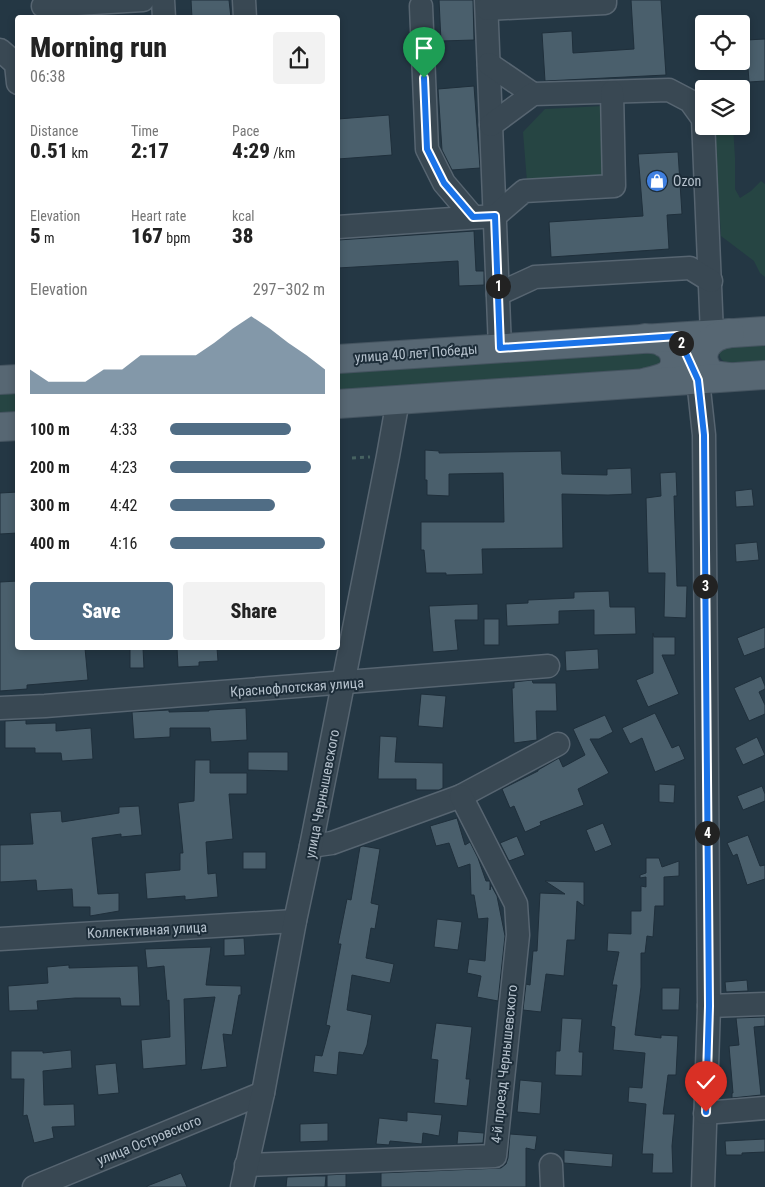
<!DOCTYPE html>
<html lang="en">
<head>
<meta charset="utf-8">
<style>
  :root { --surface:#fff; --page:#f2f2f2; --text:#222; --muted:#767676; --accent:#506d85 }
  body { margin:0; font-family:"Roboto Condensed",sans-serif; background:var(--page); color:var(--text); height:100vh; display:flex; flex-direction:column; font-size:19px; white-space:nowrap }
  * { box-sizing:border-box; margin:0 }
  p { font-size:16px; color:var(--muted) }
  .icon { flex:none; width:28px; height:28px; fill:none; stroke:currentColor; stroke-width:2; stroke-linecap:round; stroke-linejoin:round }
  .map { position:relative; flex:1; overflow:hidden }
  .details { position:absolute; left:15px; top:15px; width:325px; height:635px; display:flex; flex-direction:column; background:var(--surface); border-radius:5px; box-shadow:0 2px 8px #0003 }
  .details>* { flex:none }
  .buttons { position:absolute; left:695px; top:15px; display:grid; gap:10px }
  .buttons a { display:grid; place-items:center; width:55px; height:55px; border-radius:5px; background:var(--surface); box-shadow:0 2px 8px #0003; font-size:25px }
  .pin { position:absolute; display:grid; place-items:center; width:42px; height:42px; color:#fff; margin:-51px -21px; border-radius:50% 50% 50% 0; rotate:-45deg; box-shadow:0 0 5px #0007 }
  .pin .icon { rotate:45deg }
  .km { position:absolute; width:25px; height:25px; margin:-12px; border-radius:50%; background:#222; color:#fff; font-size:14px; line-height:25px; text-align:center }
  .round { display:grid; place-items:center; flex:none; width:52px; height:52px; border-radius:5px; background:var(--page) }
  .summary { display:flex; align-items:center; justify-content:space-between; height:85px; padding:0 15px }
  h1 { font-size:28px; font-weight:800; line-height:38px }
  .metrics { display:grid; grid-template-columns:repeat(3,1fr); gap:8px; height:85px; padding:5px 15px }
  .metrics div { display:grid; align-content:center }
  .metrics b { font-size:21px; font-weight:800 }
  .metrics small { font-size:14px; font-weight:400 }
  .metrics p { font-size:14px }
  .chart { height:140px; padding:10px 15px }
  .chart p { display:flex; justify-content:space-between }
  .chart svg { width:100%; height:90px; margin-top:5px; fill:var(--accent); opacity:.7 }
  .button { display:flex; gap:10px; margin-top:auto; padding:10px 15px }
  .button a { flex:1; height:58px; border-radius:5px; background:var(--accent); color:#fff; font-size:20px; font-weight:800; line-height:58px; text-align:center }
  .button a+a { background:var(--page); color:var(--text) }
  ul { padding:0 15px; list-style:none; font-size:16px }
  li { display:grid; grid-template-columns:80px 60px 1fr; align-items:center; height:38px }
  li i { height:12px; border-radius:6px; background:var(--accent) }
  .map>svg:first-child { display:block }
  .green { fill:#264543 }
  .building { fill:#4a5f6c; stroke:#1f2f3b }
  .lines { fill:none; stroke-linecap:round; stroke-linejoin:round }
  .minor-casing { stroke:#576571; stroke-width:25 }
  .major-casing { stroke:#455460; stroke-width:30 }
  .path { stroke:#476261; stroke-width:3; stroke-dasharray:4 4; stroke-linecap:butt }
  .minor { stroke:#394853; stroke-width:22 }
  .major { stroke:#576773; stroke-width:28 }
  .route-casing { stroke:#fff; stroke-width:10 }
  .route { stroke:#1a73e8; stroke-width:6 }
  .labels { text-anchor:middle; stroke-width:4; stroke-linejoin:round; paint-order:stroke }
  .poi-label { font-size:14px; fill:#b6c2cd; stroke:#1d2d39; text-anchor:start }
  .street-label { font-size:14px; fill:#b6c2cd; stroke:#1d2d39 }
</style>
</head>
<body>
<div class="map">
<svg width="765" height="1187" viewBox="0 0 765 1187">
  <rect width="100%" height="100%" fill="#243744"/>
  <g class="green">
    <path d="M603 106 605 179 527 182 523 132 545 109Z"/>
    <path d="M705 126H733L735 158V189L740 198 751 191 761 181 765 184V277L760 273 754 261 721 236 718 187 714 178Z"/>
    <path d="M765 339V361L729 363C721 362 719 357 719 349Z"/>
    <path d="M650 346 665 357 657 369 338 392V366Z"/>
    <path d="M17 387V414L0 415V388Z"/>
  </g>
  <g class="building">
    <path d="M191 0H229L231 18H192Z"/>
    <path d="M439 0H473L474 40 441 41Z"/>
    <path d="M631 0H661L666 75 545 81 542 33 572 31 573 53 634 49Z"/>
    <path d="M765 39V81L749 82 746 40Z"/>
    <path d="M474 86 480 168 452 170 442 150 438 89Z"/>
    <path d="M389 115 392 155 338 159V119Z"/>
    <path d="M678 152 682 214 667 215 669 249 551 257 549 222 643 216 638 154Z"/>
    <path d="M474 231 476 271H484V285L459 286 458 261 338 268V240Z"/>
    <path d="M425 450 439 451V453L561 451 562 474 607 475V469L631 468 632 494 608 495 562 494 563 548 482 549 483 574 446 575V573H426L424 550H421V522H504L503 473 449 474V496L427 495V480H425Z"/>
    <path d="M676 472 677 496H674L677 586H687L686 618 664 617 665 573H648L646 498 661 496 660 473Z"/>
    <path d="M752 489 754 506 736 507 735 491Z"/>
    <path d="M18 492V533L0 534V493Z"/>
    <path d="M757 542 759 560 736 562 735 544Z"/>
    <path d="M18 581V648H85L88 680 27 685V689L0 691V582Z"/>
    <path d="M609 591 610 607H635L636 634 594 635V610L559 611V624L507 626 506 604 528 603V600L574 598V592Z"/>
    <path d="M478 604V620H455L458 650 433 652 429 606Z"/>
    <rect x="484" y="619" width="15" height="26"/>
    <path d="M765 627V648L744 656 737 638Z"/>
    <path d="M653 633 654 637H675V655H662L679 694 648 707 636 680 653 673Z"/>
    <path d="M130 648H143L144 668H130Z"/>
    <path d="M177 648H217L218 661 199 662V666L178 667Z"/>
    <path d="M598 649 599 669 566 671 565 651Z"/>
    <path d="M761 676 765 686V689L759 692 765 705V714L749 721 734 688Z"/>
    <path d="M532 680 533 683H556L557 711H536L537 740 514 743 512 688H514V682Z"/>
    <path d="M421 694 446 696 443 728 418 726Z"/>
    <path d="M246 708 247 740 211 742 210 728H170V737L134 739 132 712 169 710V712L209 711V710Z"/>
    <path d="M655 713 672 748 679 745 685 759 655 772 642 738 630 744 622 728Z"/>
    <path d="M605 715 613 732 599 739H590L609 773 578 789 584 805 540 822 541 825 525 832 514 806 510 808 502 789 538 771V770L559 758 563 767 585 755 573 729Z"/>
    <path d="M26 720V724L56 723V731L91 728 93 759 62 761 61 753H35V748H5V721Z"/>
    <path d="M380 736 397 737 395 762 443 763V788L439 790H416V779H378Z"/>
    <path d="M757 737 765 755 743 765 735 748Z"/>
    <path d="M248 752H288V771L248 770Z"/>
    <path d="M195 760H210V773H247V794H229L233 839 206 842 208 874 216 873 218 897 185 900V896L147 899 145 873 180 870V853H183L178 803 194 801Z"/>
    <path d="M659 784 675 785 674 803 659 802Z"/>
    <path d="M762 786 765 794V801L743 810 737 796Z"/>
    <path d="M139 806 142 835 121 837V834L92 838 98 894 119 893V911L90 916V907H73L72 889 37 891 36 880 0 882V845L33 844 30 813 61 811 62 822 119 813V807Z"/>
    <path d="M457 818 465 845 470 842 478 858 486 881H490V890L491 885 497 896 505 936 498 1001 477 997 481 976 467 973 469 959 485 961 488 918 478 919 474 895H471L470 864 458 868 449 843 436 846 430 826Z"/>
    <path d="M603 823 612 845 595 852 586 830Z"/>
    <path d="M748 835 760 866 765 865V879L747 885 737 854 733 856 727 843Z"/>
    <path d="M517 836 525 855 509 861 500 843Z"/>
    <path d="M363 846 380 849 371 903 379 905 375 929 371 928 366 958 394 964 390 983 352 975 347 1010 372 1015 367 1045 363 1055 339 1052 337 1075 313 1072 315 1055 322 1056 330 1026 326 1025 341 944H338L347 899 351 900 360 847Z"/>
    <rect x="243" y="852" width="23" height="17"/>
    <path d="M646 858H659L662 867 679 861V876L664 877V906H655L653 937 647 936 645 953H641V987L635 1035 661 1038V1035L678 1036 676 1075H668L663 1114H675L672 1146 673 1173H652L653 1154H642L646 1104 628 1102 629 1087 642 1088 645 1053 613 1050 615 1027 611 1026 617 985H612L619 952 607 951 608 933 631 934V911H641V886L646 887V877L640 878V875L646 873Z"/>
    <path d="M545 881 584 882V906L577 901 575 940H567L564 976 546 974 541 1012 523 1010 526 984 530 985 533 951H537L540 893 565 894Z"/>
    <path d="M437 919 462 922 458 950 434 947Z"/>
    <path d="M244 938 245 955 224 956V939Z"/>
    <path d="M211 947 206 985 241 986V995H239L232 1035 223 1034 227 1067 201 1070 215 997 184 999 186 1065 143 1069 141 1040 170 1037 169 1000 167 1001 164 966 147 968 145 949Z"/>
    <path d="M69 965V968L138 966 140 1006H121L120 998H75L37 1001 38 1010 9 1011 8 986 48 983 47 967Z"/>
    <path d="M747 980 748 991 726 992 725 982Z"/>
    <path d="M662 988H680L679 1010H662Z"/>
    <path d="M765 1017V1026L754 1027 761 1095 732 1098V1093H733L729 1046 739 1045 736 1018Z"/>
    <path d="M562 1018 582 1019 579 1052H583L582 1076 555 1075 556 1051H560Z"/>
    <path d="M436 1023 472 1027 466 1079H470L467 1106 434 1103 438 1060 431 1059Z"/>
    <path d="M71 1050 72 1068 43 1071 44 1100V1105L74 1104 75 1126 52 1127 54 1138 34 1143 27 1115 23 1116 24 1079H11V1051H43V1053Z"/>
    <path d="M116 1063 119 1093 98 1095 95 1065Z"/>
    <path d="M520 1080 542 1082 540 1114 517 1112Z"/>
    <path d="M407 1112 442 1115 439 1136 423 1133 422 1144 390 1141 389 1145 376 1144 379 1118 407 1121Z"/>
    <path d="M328 1123V1141L300 1142V1124Z"/>
    <path d="M458 1131 484 1133 483 1143 457 1144Z"/>
    <path d="M510 1134 537 1136 535 1150 526 1148V1187H381V1173L501 1168 506 1164 508 1158Z"/>
    <path d="M765 1139V1152L742 1153V1155H726L725 1141Z"/>
    <path d="M564 1150 613 1154 612 1167 564 1163Z"/>
    <path d="M181 1173 187 1187H147V1186Z"/>
    <path d="M346 1174V1187H327V1175Z"/>
    <path d="M315 1176H326L325 1187H286L287 1177Z"/>
  </g>
  <g class="lines">
    <g class="minor-casing">
      <g id="minor">
        <path d="M163 0 164 18"/>
        <path d="M244 0 245 18"/>
        <path d="M486 0 500 348"/>
        <path d="M43 6 143 0"/>
        <path d="M421 6 427 149 444 183 473 217"/>
        <path d="M487 9 605 3V0"/>
        <path d="M0 50 16 64 18 83"/>
        <path d="M489 64 533 94"/>
        <path d="M491 125 533 94 669 90 690 101 703 119 712 334"/>
        <path d="M338 227 495 216 524 191 614 186 612 92"/>
        <path d="M498 294 535 277 690 268 711 281"/>
        <path d="M677 336 698 380 704 435 709 1006 703 1187"/>
        <path d="M0 708 45 706 548 666"/>
        <path d="M311 846 332 843 461 796 558 744"/>
        <path d="M0 939 295 921"/>
        <path d="M709 1006 765 1004"/>
        <path d="M705 1113 765 1108"/>
        <path d="M246 1165 495 1156 518 935 516 904 461 796"/>
        <path d="M551 1165 552 1187"/>
        <path d="M34 1187 263 1093"/>
        <path d="M242 1187 263 1093 295 921 311 846 388 456 398 400"/>
      </g>
    </g>
    <g class="major-casing">
      <g id="major">
        <path d="M645 338C651 339 659 339 664 343 671 346 674 352 675 359 676 376 661 379 647 382"/>
        <path d="M338 359 765 331"/>
        <path d="M728 377 712 375C694 357 706 336 730 333"/>
        <path d="M0 380 18 379"/>
        <path d="M338 404 765 375"/>
        <path d="M0 427 18 426"/>
      </g>
    </g>
    <path class="path" d="M352 458 370 457"/>
    <use href="#minor" class="minor"/>
    <use href="#major" class="major"/>
  </g>
  <g class="lines">
    <g class="route-casing">
      <path id="route" d="M424 78 427 149 444 183 473 217 495 216 500 348 678 336 698 380 704 435 709 1006 706 1112"/>
    </g>
    <use href="#route" class="route"/>
  </g>
  <defs>
    <g id="shop-disc" transform="scale(1.125)"><circle r="9.5" fill="#3f7fe0" stroke="#1d2d39"/><path d="M-5-2.5h2.3a2.7 3.5 0 0 1 5.4 0H5L5.5 6h-11ZM-1.5-2.5h3a1.5 2.3 0 0 0-3 0Z" fill="#fff"/></g>
  </defs>
  <g fill-rule="evenodd">
    <use href="#shop-disc" x="657" y="181"/>
  </g>
  <g class="labels">
    <g class="poi-label">
      <text x="673" y="186">Ozon</text>
    </g>
    <g class="street-label">
      <text transform="translate(416 353) rotate(-4)" y="5">улица 40 лет Победы</text>
      <text transform="translate(297 687) rotate(-4)" y="5">Краснофлотская улица</text>
      <text transform="translate(322 794) rotate(-79)" y="5">улица Чернышевского</text>
      <text transform="translate(147 930) rotate(-3)" y="5">Коллективная улица</text>
      <text transform="translate(504 1064) rotate(-84)" y="5">4-й проезд Чернышевского</text>
      <text transform="translate(149 1140) rotate(-22)" y="5">улица Островского</text>
    </g>
  </g>
</svg>
<div class="buttons">
<a><svg class="icon" aria-label="locate" viewBox="0 0 24 24"><circle cx="12" cy="12" r="6"/><path d="M12 2v4M12 18v4M2 12h4M18 12h4"/></svg></a>
<a><svg class="icon" aria-label="layers" viewBox="0 0 24 24"><path d="M12 4l9 5-9 5-9-5zM3 14l9 5 9-5"/></svg></a>
</div>
<div class="pin" style="left:424px;top:78px;background:#1e9e55"><svg class="icon" aria-label="arrive" viewBox="0 0 24 24"><path d="M6 21V4h12l-3 4 3 4H6"/></svg></div>
<div class="pin" style="left:706px;top:1112px;background:#d93025"><svg class="icon" aria-label="check" viewBox="0 0 24 24"><path d="M5 12l5 5 9-10"/></svg></div>
<b class="km" style="left:498px;top:286px">1</b>
<b class="km" style="left:681px;top:343px">2</b>
<b class="km" style="left:705px;top:586px">3</b>
<b class="km" style="left:707px;top:833px">4</b>
<section class="details">
<div class="summary"><div><h1>Morning run</h1><p>06:38</p></div><a class="round"><svg class="icon" aria-label="share" viewBox="0 0 24 24"><path d="M12 15V3M7 8l5-5 5 5M5 13v7h14v-7"/></svg></a></div>
<div class="metrics">
<div><p>Distance</p><b>0.51<small> km</small></b></div>
<div><p>Time</p><b>2:17</b></div>
<div><p>Pace</p><b>4:29<small> /km</small></b></div>
</div>
<div class="metrics">
<div><p>Elevation</p><b>5<small> m</small></b></div>
<div><p>Heart rate</p><b>167<small> bpm</small></b></div>
<div><p>kcal</p><b>38</b></div>
</div>
<div class="chart"><p><span>Elevation</span>297–302 m</p>
<svg viewBox="0 0 160 44" preserveAspectRatio="none"><path d="M0 44V32L10 38L20 38L30 38L40 32L50 32L60 25L70 25L80 25L90 25L100 19L110 12L120 6L130 12L140 19L150 25L160 32V44z"/></svg>
</div>
<ul>
<li><b>100 m</b>4:33<i style="width:78%"></i></li>
<li><b>200 m</b>4:23<i style="width:91%"></i></li>
<li><b>300 m</b>4:42<i style="width:68%"></i></li>
<li><b>400 m</b>4:16<i style="width:100%"></i></li>
</ul>
<div class="button"><a>Save</a><a>Share</a></div>
</section>
</div>
</body>
</html>
